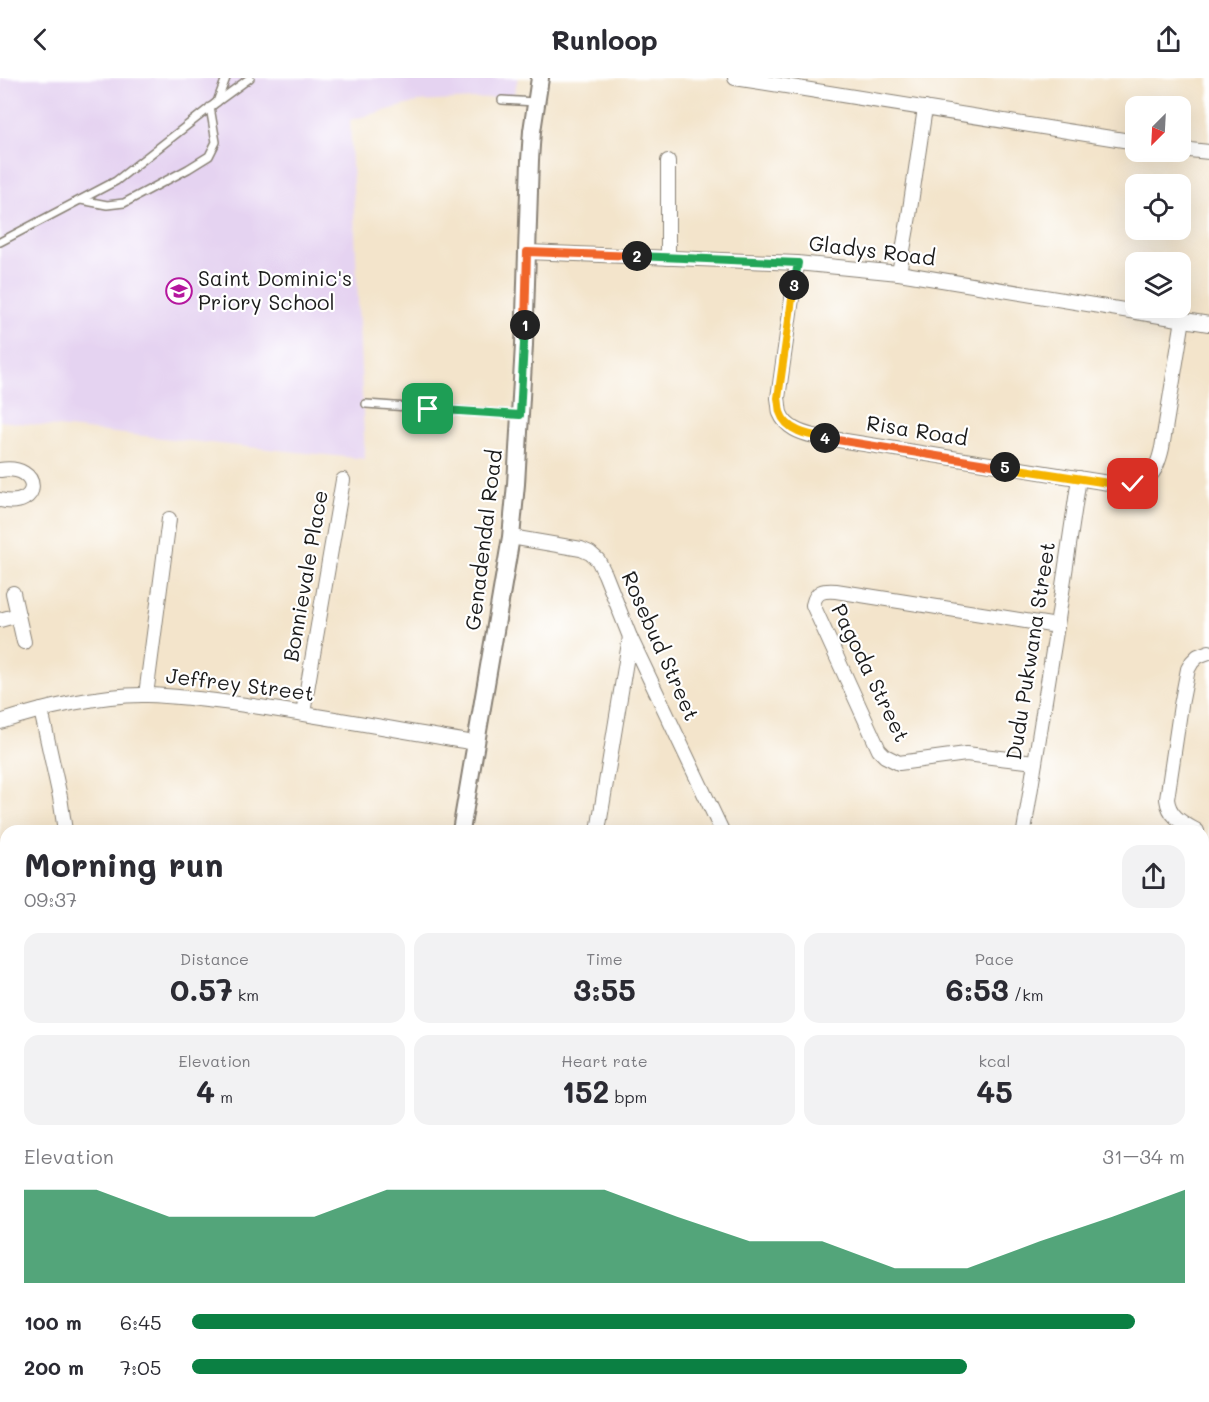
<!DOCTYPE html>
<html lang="en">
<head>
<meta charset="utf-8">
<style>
  :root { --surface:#fff; --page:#f2f2f3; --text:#2b2b33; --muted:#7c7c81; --accent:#0b8043 }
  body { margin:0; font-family:Mali,sans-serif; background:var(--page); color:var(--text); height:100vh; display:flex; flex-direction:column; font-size:22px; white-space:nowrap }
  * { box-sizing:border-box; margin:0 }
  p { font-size:20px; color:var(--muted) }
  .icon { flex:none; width:33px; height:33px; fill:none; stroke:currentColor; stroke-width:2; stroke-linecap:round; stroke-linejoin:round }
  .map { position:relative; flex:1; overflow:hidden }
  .side { position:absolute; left:0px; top:747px; width:1209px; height:578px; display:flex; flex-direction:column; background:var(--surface); border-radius:18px 18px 0 0; box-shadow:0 6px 24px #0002 }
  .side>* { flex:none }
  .needle { width:39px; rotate:204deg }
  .buttons { position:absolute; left:1125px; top:18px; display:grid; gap:12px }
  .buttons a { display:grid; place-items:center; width:66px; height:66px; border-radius:12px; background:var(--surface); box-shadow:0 6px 24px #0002; font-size:30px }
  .pin { position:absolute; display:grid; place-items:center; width:51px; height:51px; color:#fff; margin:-26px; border-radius:12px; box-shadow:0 3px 9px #0006 }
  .km { position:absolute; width:30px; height:30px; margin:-15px; border-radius:50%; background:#222; color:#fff; font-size:16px; line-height:30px; text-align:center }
  .round { display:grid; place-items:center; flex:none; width:63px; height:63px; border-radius:18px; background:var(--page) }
  .summary { display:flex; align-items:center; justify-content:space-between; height:102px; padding:0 24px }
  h1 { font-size:33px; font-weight:700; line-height:45px }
  .metrics { display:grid; grid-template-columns:repeat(3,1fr); gap:9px; height:102px; padding:6px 24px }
  .metrics div { display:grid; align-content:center; border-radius:15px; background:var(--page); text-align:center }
  .metrics b { font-size:30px; font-weight:700 }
  .metrics small { font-size:16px; font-weight:400 }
  .metrics p { font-size:16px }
  .chart { height:168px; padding:12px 24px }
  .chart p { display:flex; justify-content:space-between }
  .chart svg { width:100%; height:108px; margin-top:6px; fill:var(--accent); opacity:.7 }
  ul { padding:0 24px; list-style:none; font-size:20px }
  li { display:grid; grid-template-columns:96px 72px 1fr; align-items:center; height:45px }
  li i { height:15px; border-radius:8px; background:var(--accent) }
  header { display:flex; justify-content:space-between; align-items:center; height:78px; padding:0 24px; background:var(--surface); font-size:27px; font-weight:700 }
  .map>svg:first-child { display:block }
  .built { fill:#e5d3f1 }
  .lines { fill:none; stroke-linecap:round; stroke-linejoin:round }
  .stream { stroke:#7bbaef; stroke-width:4 }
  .service-casing { stroke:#888074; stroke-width:10 }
  .minor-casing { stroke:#888074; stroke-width:16 }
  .tertiary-casing { stroke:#888074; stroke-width:20 }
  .secondary-casing { stroke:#888074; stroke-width:21 }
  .path { stroke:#888074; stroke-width:2; stroke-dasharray:4.5 4.5; stroke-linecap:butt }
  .service { stroke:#fff; stroke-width:7 }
  .minor { stroke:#fff; stroke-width:14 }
  .tertiary { stroke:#fff; stroke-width:16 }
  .secondary { stroke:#fff; stroke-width:18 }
  .split-1-casing { stroke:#fff; stroke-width:12 }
  .split-2-casing { stroke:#fff; stroke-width:12 }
  .split-3-casing { stroke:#fff; stroke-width:12 }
  .split-4-casing { stroke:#fff; stroke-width:12 }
  .split-5-casing { stroke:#fff; stroke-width:12 }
  .split-6-casing { stroke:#fff; stroke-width:12 }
  .split-1 { stroke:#22a559; stroke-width:8 }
  .split-2 { stroke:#f0652b; stroke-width:8 }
  .split-3 { stroke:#22a559; stroke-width:8 }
  .split-4 { stroke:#f5b400; stroke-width:8 }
  .split-5 { stroke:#f0652b; stroke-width:8 }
  .split-6 { stroke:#f5b400; stroke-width:8 }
  .labels { text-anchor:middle; stroke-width:4.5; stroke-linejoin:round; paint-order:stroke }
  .street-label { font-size:21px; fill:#1c1c1c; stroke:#fff }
  .poi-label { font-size:21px; fill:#1c1c1c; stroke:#fff; text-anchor:start }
</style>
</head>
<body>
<header><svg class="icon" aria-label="back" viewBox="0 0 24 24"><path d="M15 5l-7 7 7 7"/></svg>Runloop<svg class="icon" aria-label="share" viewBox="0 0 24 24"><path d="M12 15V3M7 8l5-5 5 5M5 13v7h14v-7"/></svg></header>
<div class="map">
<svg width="1209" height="1324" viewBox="0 0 1209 1324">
  <rect width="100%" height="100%" fill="#fff"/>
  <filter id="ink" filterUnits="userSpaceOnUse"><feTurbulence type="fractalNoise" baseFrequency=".0167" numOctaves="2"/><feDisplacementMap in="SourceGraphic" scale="12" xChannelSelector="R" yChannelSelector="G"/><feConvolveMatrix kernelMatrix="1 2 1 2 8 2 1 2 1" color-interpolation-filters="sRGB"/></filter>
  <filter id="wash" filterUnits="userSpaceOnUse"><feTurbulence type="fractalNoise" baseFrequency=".008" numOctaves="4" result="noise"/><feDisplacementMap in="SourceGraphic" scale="24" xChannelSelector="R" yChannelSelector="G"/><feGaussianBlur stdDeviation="1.35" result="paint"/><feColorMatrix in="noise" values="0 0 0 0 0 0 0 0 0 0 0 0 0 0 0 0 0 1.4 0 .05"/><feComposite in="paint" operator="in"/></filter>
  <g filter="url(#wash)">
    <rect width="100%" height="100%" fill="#f3e4cb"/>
    <path class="built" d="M0 0H518L513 19 418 24 350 42 365 381 0 343Z"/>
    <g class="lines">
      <path class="stream" d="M309 1324 327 1318"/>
    </g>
  </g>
  <g filter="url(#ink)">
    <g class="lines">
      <g class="service-casing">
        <g id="service">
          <path d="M502 22 535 24"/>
          <path d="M217 24 226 0"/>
          <path d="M81 122 107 127 124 125 188 91 209 78 216 64 210 29"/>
          <path d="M0 164 116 103 217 24 250 0"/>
          <path d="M366 326 519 337"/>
          <path d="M1203 1229 1204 1230"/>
          <path d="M1108 1318 1120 1324"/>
          <path d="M798 1324 799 1318"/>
        </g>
      </g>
      <g class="minor-casing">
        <g id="minor">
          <path d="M735 0 1136 64"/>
          <path d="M1180 71 1209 74"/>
          <path d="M527 174 797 185 899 195 1209 246"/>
          <path d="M668 180V83"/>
          <path d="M797 185 778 320C779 324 779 331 780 335 786 350 801 355 814 358L1121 407C1149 405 1156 397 1162 370L1183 241"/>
          <path d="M899 195 909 138 925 30"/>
          <path d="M0 392C42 385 43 432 0 422"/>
          <path d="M511 459 581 471 590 475 598 482 605 496 630 559 722 753"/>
          <path d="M13 515 24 564"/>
          <path d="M0 542 18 537"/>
          <path d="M146 617 169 441"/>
          <path d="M41 632 60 719 65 753"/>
          <path d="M303 635 343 402"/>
          <path d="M0 644C43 630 102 616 147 617 185 618 223 624 260 629 332 640 404 653 476 665"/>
          <path d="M1035 684 966 676 899 685 885 678 879 672 813 527C816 513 823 512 836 513L1057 548"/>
          <path d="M598 753 630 559"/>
          <path d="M1024 753 1057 548 1079 400"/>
          <path d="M1197 753C1183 745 1169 739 1167 721L1181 627 1188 591 1192 584 1198 578 1209 574"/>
          <path d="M1203 820 1209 809"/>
          <path d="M1203 913 1209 916"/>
          <path d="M0 1046 6 1044"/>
          <path d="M1203 1085 1209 1075"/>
          <path d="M0 1263 6 1264"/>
          <path d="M257 1318 261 1324"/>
          <path d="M1063 1324 1066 1318"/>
        </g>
      </g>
      <g class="tertiary-casing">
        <path id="tertiary" d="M461 753 511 459 516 406 524 267 530 82 532 53 540 0"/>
      </g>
      <g class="secondary-casing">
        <g id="secondary">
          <path d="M0 1209 6 1210"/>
          <path d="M623 1318 654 1324"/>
        </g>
      </g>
      <g class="path">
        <path d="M0 1243 6 1244"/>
        <path d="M445 1318 479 1324"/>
      </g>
      <use href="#service" class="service"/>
      <use href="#minor" class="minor"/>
      <use href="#tertiary" class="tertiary"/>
      <use href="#secondary" class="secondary"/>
    </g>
  </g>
  <g class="lines" filter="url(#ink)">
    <g class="split-1-casing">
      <path id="split-1" d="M428 331 520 337 525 247"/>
    </g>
    <g class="split-2-casing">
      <path id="split-2" d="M525 247 527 174 637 178"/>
    </g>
    <g class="split-3-casing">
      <path id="split-3" d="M637 178 798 185 794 207"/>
    </g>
    <g class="split-4-casing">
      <path id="split-4" d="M794 207 778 320C779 324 779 330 780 334 786 353 808 357 825 360"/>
    </g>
    <g class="split-5-casing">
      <path id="split-5" d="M825 360 1005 389"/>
    </g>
    <g class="split-6-casing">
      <path id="split-6" d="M1005 389 1121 407 1133 406"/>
    </g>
    <use href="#split-1" class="split-1"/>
    <use href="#split-2" class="split-2"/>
    <use href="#split-3" class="split-3"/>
    <use href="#split-4" class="split-4"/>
    <use href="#split-5" class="split-5"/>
    <use href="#split-6" class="split-6"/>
  </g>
  <defs>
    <g id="school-ring" transform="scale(1.35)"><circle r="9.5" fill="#fff" stroke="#b5179e" stroke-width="1.5"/><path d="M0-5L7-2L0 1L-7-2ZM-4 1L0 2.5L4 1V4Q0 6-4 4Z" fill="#b5179e"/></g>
  </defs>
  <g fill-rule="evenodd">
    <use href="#school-ring" x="179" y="213"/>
  </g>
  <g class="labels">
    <g class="street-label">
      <text transform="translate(872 173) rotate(7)" y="7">Gladys Road</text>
      <text transform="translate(917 353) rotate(9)" y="7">Risa Road</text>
      <text transform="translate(484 462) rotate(-83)" y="7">Genadendal Road</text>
      <text transform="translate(306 498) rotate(-80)" y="7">Bonnievale Place</text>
      <text transform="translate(660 568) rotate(66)" y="7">Rosebud Street</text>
      <text transform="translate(1031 573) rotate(-81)" y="7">Dudu Pukwana Street</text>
      <text transform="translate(870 595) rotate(64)" y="7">Pagoda Street</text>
      <text transform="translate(240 607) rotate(7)" y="7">Jeffrey Street</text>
    </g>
    <g class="poi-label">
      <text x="198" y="208">Saint Dominic's<tspan x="198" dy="24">Priory School</tspan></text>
    </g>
  </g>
</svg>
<div class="buttons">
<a><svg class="needle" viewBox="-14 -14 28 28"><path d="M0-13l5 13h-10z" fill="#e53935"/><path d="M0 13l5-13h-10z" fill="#7c7c81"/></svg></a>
<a><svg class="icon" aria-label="locate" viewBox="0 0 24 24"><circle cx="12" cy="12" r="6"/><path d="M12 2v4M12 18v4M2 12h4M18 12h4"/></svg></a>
<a><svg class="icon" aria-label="layers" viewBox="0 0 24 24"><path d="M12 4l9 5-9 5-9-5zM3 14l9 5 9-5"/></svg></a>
</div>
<div class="pin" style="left:428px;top:331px;background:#1e9e55"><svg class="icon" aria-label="arrive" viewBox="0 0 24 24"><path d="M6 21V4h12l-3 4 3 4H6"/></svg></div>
<div class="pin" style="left:1133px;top:406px;background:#d93025"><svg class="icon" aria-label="check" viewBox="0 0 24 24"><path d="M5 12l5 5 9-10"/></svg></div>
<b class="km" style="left:525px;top:247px">1</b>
<b class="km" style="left:637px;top:178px">2</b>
<b class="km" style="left:794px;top:207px">3</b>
<b class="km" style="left:825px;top:360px">4</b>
<b class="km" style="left:1005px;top:389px">5</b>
<section class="side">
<div class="summary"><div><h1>Morning run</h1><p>09:37</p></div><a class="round"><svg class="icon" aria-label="share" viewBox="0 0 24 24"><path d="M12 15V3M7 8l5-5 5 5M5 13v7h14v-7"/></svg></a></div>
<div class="metrics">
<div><p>Distance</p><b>0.57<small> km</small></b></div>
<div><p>Time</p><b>3:55</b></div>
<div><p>Pace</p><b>6:53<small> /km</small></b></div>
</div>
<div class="metrics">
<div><p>Elevation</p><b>4<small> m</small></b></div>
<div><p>Heart rate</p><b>152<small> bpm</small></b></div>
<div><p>kcal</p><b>45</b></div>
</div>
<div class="chart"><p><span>Elevation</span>31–34 m</p>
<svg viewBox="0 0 160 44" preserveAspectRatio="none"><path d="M0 44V6L10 6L20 17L30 17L40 17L50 6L60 6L70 6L80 6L90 17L100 27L110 27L120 38L130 38L140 27L150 17L160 6V44z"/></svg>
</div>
<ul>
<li><b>100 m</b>6:45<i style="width:95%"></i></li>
<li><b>200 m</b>7:05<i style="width:78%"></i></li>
</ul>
</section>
</div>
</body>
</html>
